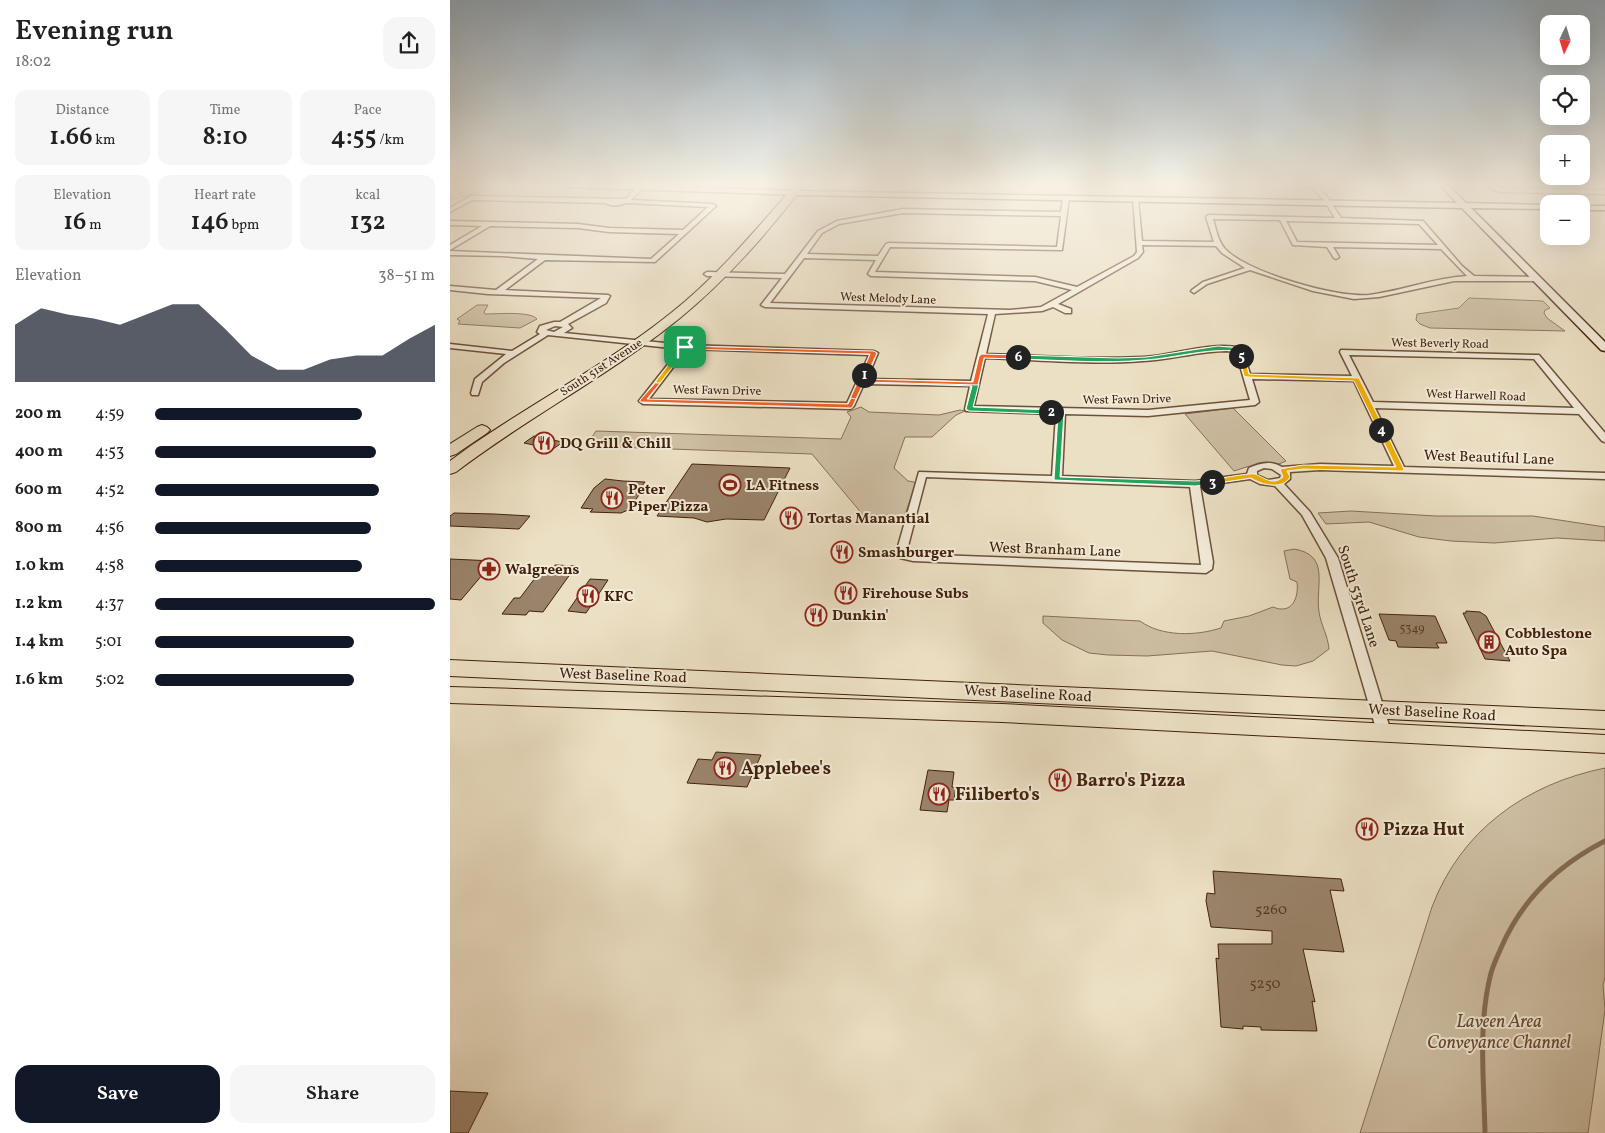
<!DOCTYPE html>
<html lang="en">
<head>
<meta charset="utf-8">
<style>
  :root { --surface:#fff; --page:#f6f6f6; --text:#202124; --muted:#757577; --accent:#111827 }
  body { margin:0; font-family:Vollkorn,serif; background:var(--page); color:var(--text); height:100vh; display:flex; flex-direction:column; font-size:19px; white-space:nowrap }
  * { box-sizing:border-box; margin:0 }
  p { font-size:16px; color:var(--muted) }
  .icon { flex:none; width:28px; height:28px; fill:none; stroke:currentColor; stroke-width:2; stroke-linecap:round; stroke-linejoin:round }
  .map { position:relative; flex:1; overflow:hidden }
  .panel { display:flex; flex-direction:column; background:var(--surface); width:450px }
  .panel>* { flex:none }
  .needle { width:32px; rotate:184deg }
  .fabs { position:absolute; left:1090px; top:15px; display:grid; gap:10px }
  .fabs a { display:grid; place-items:center; width:50px; height:50px; border-radius:10px; background:var(--surface); box-shadow:0 5px 20px #0002; font-size:25px }
  .pin { position:absolute; display:grid; place-items:center; width:42px; height:42px; color:#fff; margin:-21px; border-radius:10px; box-shadow:0 2px 8px #0006 }
  .km { position:absolute; width:25px; height:25px; margin:-12px; border-radius:50%; background:#222; color:#fff; font-size:14px; line-height:25px; text-align:center }
  .round { display:grid; place-items:center; flex:none; width:52px; height:52px; border-radius:15px; background:var(--page) }
  .headline { display:flex; align-items:center; justify-content:space-between; height:85px; padding:0 15px }
  h1 { font-size:28px; font-weight:600; line-height:38px }
  .stats { display:grid; grid-template-columns:repeat(3,1fr); gap:8px; height:85px; padding:5px 15px }
  .stats div { display:grid; align-content:center; border-radius:12px; background:var(--page); text-align:center }
  .stats b { font-size:25px; font-weight:600 }
  .stats small { font-size:14px; font-weight:400 }
  .stats p { font-size:14px }
  .chart { height:140px; padding:10px 15px }
  .chart p { display:flex; justify-content:space-between }
  .chart svg { width:100%; height:90px; margin-top:5px; fill:var(--accent); opacity:.7 }
  .cta { display:flex; gap:10px; margin-top:auto; padding:10px 15px }
  .cta a { flex:1; height:58px; border-radius:15px; background:var(--accent); color:#fff; font-size:20px; font-weight:600; line-height:58px; text-align:center }
  .cta a+a { background:var(--page); color:var(--text) }
  ul { padding:0 15px; list-style:none; font-size:16px }
  li { display:grid; grid-template-columns:80px 60px 1fr; align-items:center; height:38px }
  li i { height:12px; border-radius:6px; background:var(--accent) }
  main { display:flex; flex:1; min-height:0 }
  .map>svg:first-child { display:block }
  .green { fill:#cfc0a5; stroke:#887058 }
  .lines { fill:none; stroke-linecap:round; stroke-linejoin:round }
  .stream { stroke:#856d54; stroke-width:5 }
  .building { fill:#9a846b; stroke:#41210b }
  .street-casing { stroke:#6c5139; stroke-width:3 }
  .secondary-casing { stroke:#41210b; stroke-width:3 }
  .primary-casing { stroke:#41210b; stroke-width:2 }
  .street { fill:#f3ebd9; fill-rule:evenodd }
  .secondary { fill:#f3ebd9; fill-rule:evenodd }
  .primary { fill:#ece0c4; fill-rule:evenodd }
  .split-1 { fill:#f0652b; stroke:#fff }
  .split-2 { fill:#22a559; stroke:#fff }
  .split-3 { fill:#22a559; stroke:#fff }
  .split-4 { fill:#f5b400; stroke:#fff }
  .split-5 { fill:#f5b400; stroke:#fff }
  .split-6 { fill:#22a559; stroke:#fff }
  .split-7 { fill:#f0652b; stroke:#fff }
  .split-8 { fill:#f0652b; stroke:#fff }
  .split-9 { fill:#f5b400; stroke:#fff }
  .labels { text-anchor:middle; stroke-width:4; stroke-linejoin:round; paint-order:stroke }
  .far-street-label { font-size:12px; fill:#41210b; stroke:#f3ebd9 }
  .number-label { font-size:12px; fill:#573a23 }
  .poi-label { font-size:15px; font-weight:bold; fill:#41210b; stroke:#f3ebd9; text-anchor:start }
  .street-label { font-size:15px; fill:#41210b; stroke:#f3ebd9 }
  .near-number-label { font-size:15px; fill:#573a23 }
  .near-poi-label { font-size:18px; font-weight:bold; fill:#41210b; stroke:#f3ebd9; text-anchor:start }
  .near-park-label { font-size:18px; font-style:italic; fill:#644932; stroke:#f3ebd9 }
</style>
</head>
<body>
<main>
<section class="panel">
<div class="headline"><div><h1>Evening run</h1><p>18:02</p></div><a class="round"><svg class="icon" aria-label="share" viewBox="0 0 24 24"><path d="M12 15V3M7 8l5-5 5 5M5 13v7h14v-7"/></svg></a></div>
<div class="stats">
<div><p>Distance</p><b>1.66<small> km</small></b></div>
<div><p>Time</p><b>8:10</b></div>
<div><p>Pace</p><b>4:55<small> /km</small></b></div>
</div>
<div class="stats">
<div><p>Elevation</p><b>16<small> m</small></b></div>
<div><p>Heart rate</p><b>146<small> bpm</small></b></div>
<div><p>kcal</p><b>132</b></div>
</div>
<div class="chart"><p><span>Elevation</span>38–51 m</p>
<svg viewBox="0 0 160 44" preserveAspectRatio="none"><path d="M0 44V16L10 8L20 11L30 13L40 16L50 11L60 6L70 6L80 18L90 31L100 38L110 38L120 33L130 31L140 31L150 23L160 16V44z"/></svg>
</div>
<ul>
<li><b>200 m</b>4:59<i style="width:74%"></i></li>
<li><b>400 m</b>4:53<i style="width:79%"></i></li>
<li><b>600 m</b>4:52<i style="width:80%"></i></li>
<li><b>800 m</b>4:56<i style="width:77%"></i></li>
<li><b>1.0 km</b>4:58<i style="width:74%"></i></li>
<li><b>1.2 km</b>4:37<i style="width:100%"></i></li>
<li><b>1.4 km</b>5:01<i style="width:71%"></i></li>
<li><b>1.6 km</b>5:02<i style="width:71%"></i></li>
</ul>
<div class="cta"><a>Save</a><a>Share</a></div>
</section>
<div class="map">
<svg width="1155" height="1133" viewBox="0 0 1155 1133">
  <rect width="100%" height="100%" fill="#ece0c4"/>
  <filter id="stains"><feTurbulence type="fractalNoise" baseFrequency=".004" numOctaves="4"/><feColorMatrix values="0 0 0 0 .2 0 0 0 0 .09 0 0 0 0 .02 0 0 0 .5 -.17"/></filter>
  <radialGradient id="worn" r=".72"><stop offset=".6" stop-color="#630" stop-opacity="0"/><stop offset="1" stop-color="#630" stop-opacity=".3"/></radialGradient>
  <g class="green">
    <path d="M14 186 34 189 28 193 0 200V190Z"/>
    <path d="M1019 298 1093 301 1100 308 1095 310 1094 313 1097 318 1115 331 980 328 970 324 966 320 967 314 1009 308Z"/>
    <path d="M27 305H38L34 312 35 314C46 314 81 311 87 319L70 328 8 324 10 321 7 319Z"/>
    <path d="M411 407 419 412 489 415 510 410 515 411 506 415 482 437H455L444 468 458 481 464 482 465 485 454 518 435 515H413L362 454 136 446 146 431 391 439 401 417 397 412Z"/>
    <path d="M783 408 836 461 829 464 809 463 784 471 735 414Z"/>
    <path d="M901 511 986 516H1083L1155 527V541L1107 538 1044 543 1001 541 969 537 919 522 876 524 868 513Z"/>
    <path d="M844 549C881 555 865 586 869 612 871 625 878 636 879 649L863 661 846 666 832 665 762 651 697 656 658 655 639 653 612 640 593 623V616L690 621C712 637 746 636 771 628L774 621 799 616 823 607C842 615 849 598 847 582L840 579 834 551Z"/>
    <path d="M1155 768V977L1153 985 1155 1010 1138 1133H910L982 907C1011 830 1076 784 1155 768Z"/>
  </g>
  <g class="lines">
    <path class="stream" d="M1035 1133C1034 1082 1028 1027 1040 977 1042 967 1047 957 1051 948 1072 899 1108 865 1155 841"/>
  </g>
  <g class="building">
    <path d="M84 436 97 439 113 442 103 449 74 443Z"/>
    <path d="M242 464 340 468 314 520 276 519 257 522 244 518 207 516Z"/>
    <path d="M155 479 173 481 195 482 186 494 189 495 178 510 171 513 140 512 143 509 131 508 144 488Z"/>
    <path d="M4 513 44 514 80 516 69 529 0 526V516Z"/>
    <path d="M0 559 44 561 11 600 0 599Z"/>
    <path d="M105 565 126 566 93 612 79 611 76 615 52 614 64 598H70L91 570 101 571Z"/>
    <path d="M140 579 158 580 136 613 118 611Z"/>
    <path d="M1016 611 1030 612 1036 616 1060 661 1035 659 1013 613H1016Z"/>
    <path d="M929 614 985 616 997 643H986L989 648 948 647 946 641 939 640Z"/>
    <path d="M266 752 311 755 297 787 237 783 248 759 262 760Z"/>
    <path d="M478 770 504 772 502 787 506 788 504 800H499L497 812 470 810Z"/>
    <path d="M763 871 891 879 894 891 880 890 894 952 853 949 865 1002 862 1001 867 1031 811 1030V1027L793 1026V1029L771 1027 766 958 769 959 768 944H822V931L761 927 756 901 757 893 765 894Z"/>
    <path d="M0 1091 38 1093 18 1133H0Z"/>
  </g>
  <g class="lines">
    <g class="street-casing">
      <g id="street">
        <path d="M189 185 192 189 181 200 263 204 266 206 205 262 95 260 55 290 158 295 160 296 156 303 118 324 122 328 114 333 235 345 424 351 428 353 417 379 521 381 538 314 315 307 311 305 332 278 257 276 254 274 257 272 335 274 368 231 387 221 453 209 611 212 613 198 616 196 619 198 612 250 440 247 425 272 585 277 627 287 684 256 687 252 683 198 688 199 692 241 764 242 756 217 759 215 885 218 874 200 861 187H777L775 185H872L867 187 878 198 891 218 973 221 1012 266 1024 276 1088 277 1091 279 1088 281H1004L929 297 904 299 863 291 800 270 757 284 744 293 741 291 742 290 753 282 795 268 772 253 766 246 692 245 693 252 688 258 608 304 621 309V313H615L603 307 592 311 545 314 536 354C588 355 641 360 693 357 726 355 759 341 792 348L800 374 902 376 890 352 891 350 1086 355H1089L1155 433V442L1152 441 1129 414 925 408 954 467 1155 473V479L870 470 840 472V479L834 484 860 512 888 558 941 732 939 736 934 737 929 736 927 732 876 558 852 515 825 486 810 484 800 479 750 486 763 562 762 569 756 573 463 561 450 558 447 550 469 472 602 476 606 414 516 411 515 409 520 386 414 384 404 406 400 409 193 404 189 401 230 349 98 335 54 363 32 382 28 395H22L21 393 25 379 56 354 0 348V344L62 351 90 334 87 332 90 326 104 322H110L151 298 38 294 0 290V286L46 290 88 259 53 256 0 255V251L201 259 229 234 159 232 128 228 40 226 0 250V245L32 226 0 225V221L128 224 159 228 233 230 258 207 177 203C171 205 161 207 156 203L22 200 0 212V208L21 196 176 199ZM453 213 611 216 607 247 438 243 436 244 428 256 357 254 372 233 389 224ZM763 219 830 220 843 245 877 247 884 258 886 259 889 257 883 247 991 249 1017 276C983 278 952 291 919 295 886 298 800 273 776 250 768 242 766 229 763 219ZM836 221 969 224 988 245 847 242ZM354 258 426 260 418 274 421 276 585 281 622 290 591 307 560 310 320 303ZM105 326 113 327 104 332 96 330ZM237 349 419 355 397 403 199 399ZM777 351 786 352 800 400 698 410 524 406 535 358C587 360 640 365 693 361 721 360 748 351 777 351ZM899 355 1084 359 1124 408 923 402ZM802 379 904 381 944 466 870 464 832 467C821 460 810 463 799 468L797 474 745 481 612 476 615 414 698 416 805 405 809 402ZM814 468 822 469 831 475 830 478 818 480 807 475V471ZM476 477 740 487 751 565 459 554 457 550Z"/>
        <path d="M258 185H264L256 191H252V189Z"/>
        <path d="M1037 185H1043L1052 188 1155 190V194L1052 192 1043 190Z"/>
      </g>
    </g>
    <g class="secondary-casing">
      <g id="secondary">
        <path d="M112 185H175L352 191 1007 203 990 185H998L1016 203 1099 205V209L1021 208 1155 342V351L1151 350 1012 208 352 195 116 187Z"/>
        <rect x="1131" y="206" width="24" height="4"/>
      </g>
    </g>
    <g class="primary-casing">
      <g id="primary">
        <path d="M345 185H354C320 231 275 281 230 318 160 375 78 417 6 472L0 474V461L22 445C87 400 159 363 221 313 268 276 306 229 345 185Z"/>
        <path d="M32 425 37 427 40 430 37 433 6 454 0 456V444L27 427Z"/>
        <path d="M0 660 1155 711V729L0 676Z"/>
        <path d="M0 687 552 704 1155 735V753L552 722 0 703Z"/>
      </g>
    </g>
    <use href="#street" class="street"/>
    <use href="#secondary" class="secondary"/>
    <use href="#primary" class="primary"/>
  </g>
  <linearGradient id="sky" x2="0" y2="1"><stop stop-color="#92acc0"/><stop offset="0.54" stop-color="#f6f1e4"/><stop offset="1" stop-color="#f6f1e4" stop-opacity="0"/></linearGradient>
  <rect width="1155" height="343" fill="url(#sky)"/>
  <path class="split-1" d="M233 346 424 351 427 353 417 375 414 377 411 375 420 354 235 349Z"/>
  <path class="split-2" d="M414 374 417 375 415 379 526 382 529 384 523 407 601 410 604 412 601 414 519 411 516 409 522 386 409 382 411 375Z"/>
  <path class="split-3" d="M601 410 614 412 610 477 745 481 762 480 766 482 762 484 745 486 604 480 608 414 598 413 597 412Z"/>
  <path class="split-4" d="M931 428 935 430 954 469 953 471 853 469 837 471 840 477C833 490 812 485 801 478L762 484 759 482C764 479 798 473 805 474 815 478 823 486 833 477L830 469 853 465 946 467 928 430Z"/>
  <path class="split-5" d="M789 354 794 356 799 374 909 378 935 430 931 432 928 430 904 381 797 377 794 376Z"/>
  <path class="split-6" d="M768 346 791 348 794 356 789 357 787 351C756 348 726 358 695 360 653 364 610 360 568 359L565 357 568 355 668 358 697 357Z"/>
  <path class="split-7" d="M532 354 568 355 571 357 568 359 534 358 528 385 414 382 405 401 400 399 408 381 411 379 523 382 529 356Z"/>
  <path class="split-8" d="M208 380 211 382 197 399 398 404 401 398 406 399 402 408H400L190 402V400Z"/>
  <path class="split-9" d="M233 346 238 347 210 383H206V381Z"/>
  <defs>
    <g id="restaurant-ring" transform="scale(1.125)"><circle r="9.5" fill="#f3ebd9" stroke="#8f2418" stroke-width="1.5"/><path d="M-5-6h1v4h1v-4h1v4h1v-4h1v5L-1.5 .5V6h-2V.5L-5-1ZM5-6V6H3V1.5H1.5Q1.5-4 5-6Z" fill="#8f2418"/></g>
    <g id="stadium-ring" transform="scale(1.125)"><circle r="9.5" fill="#f3ebd9" stroke="#8f2418" stroke-width="1.5"/><path d="M0-5a6.5 5 0 1 0 0 10a6.5 5 0 1 0 0-10ZM-3.5-1.8h7v3.6h-7Z" fill="#8f2418"/></g>
    <g id="pharmacy-ring" transform="scale(1.125)"><circle r="9.5" fill="#f3ebd9" stroke="#8f2418" stroke-width="1.5"/><path d="M-2-6h4v4h4v4h-4v4h-4v-4h-4v-4h4Z" fill="#8f2418"/></g>
    <g id="building-ring" transform="scale(1.125)"><circle r="9.5" fill="#f3ebd9" stroke="#8f2418" stroke-width="1.5"/><path d="M-4-6H4V6H1V3H-1V6H-4ZM-2.5-4.3h1.7v1.8h-1.7ZM.8-4.3h1.7v1.8H.8ZM-2.5-1h1.7V.8h-1.7ZM.8-1h1.7V.8H.8Z" fill="#8f2418"/></g>
  </defs>
  <g fill-rule="evenodd">
    <use href="#restaurant-ring" x="94" y="443"/>
    <use href="#stadium-ring" x="280" y="485"/>
    <use href="#restaurant-ring" x="162" y="498"/>
    <use href="#restaurant-ring" x="341" y="518"/>
    <use href="#restaurant-ring" x="392" y="552"/>
    <use href="#pharmacy-ring" x="39" y="569"/>
    <use href="#restaurant-ring" x="396" y="593"/>
    <use href="#restaurant-ring" x="138" y="596"/>
    <use href="#restaurant-ring" x="366" y="615"/>
    <use href="#building-ring" x="1039" y="642"/>
    <use href="#restaurant-ring" x="275" y="768"/>
    <use href="#restaurant-ring" x="610" y="780"/>
    <use href="#restaurant-ring" x="489" y="794"/>
    <use href="#restaurant-ring" x="917" y="829"/>
  </g>
  <g class="labels">
    <g class="far-street-label">
      <text transform="translate(438 298) rotate(2)" y="4">West Melody Lane</text>
      <text transform="translate(990 343) rotate(1)" y="4">West Beverly Road</text>
      <text transform="translate(151 367) rotate(-33)" y="4">South 51st Avenue</text>
      <text transform="translate(267 390) rotate(1)" y="4">West Fawn Drive</text>
      <text transform="translate(1026 395) rotate(2)" y="4">West Harwell Road</text>
      <text transform="translate(677 399) rotate(-1)" y="4">West Fawn Drive</text>
    </g>
    <g class="number-label">
      <text x="962" y="632">5349</text>
    </g>
    <g class="poi-label">
      <text x="110" y="448">DQ Grill &amp; Chill</text>
      <text x="296" y="490">LA Fitness</text>
      <text x="178" y="494">Peter<tspan x="178" dy="17">Piper Pizza</tspan></text>
      <text x="357" y="523">Tortas Manantial</text>
      <text x="408" y="557">Smashburger</text>
      <text x="55" y="574">Walgreens</text>
      <text x="412" y="598">Firehouse Subs</text>
      <text x="154" y="601">KFC</text>
      <text x="382" y="620">Dunkin'</text>
      <text x="1055" y="638">Cobblestone<tspan x="1055" dy="17">Auto Spa</tspan></text>
    </g>
    <g class="street-label">
      <text transform="translate(1039 457) rotate(2)" y="5">West Beautiful Lane</text>
      <text transform="translate(605 549) rotate(2)" y="5">West Branham Lane</text>
      <text transform="translate(909 596) rotate(72)" y="5">South 53rd Lane</text>
      <text transform="translate(173 675) rotate(2)" y="5">West Baseline Road</text>
      <text transform="translate(578 693) rotate(3)" y="5">West Baseline Road</text>
      <text transform="translate(982 712) rotate(3)" y="5">West Baseline Road</text>
    </g>
    <g class="near-number-label">
      <text x="821" y="914">5260</text>
      <text x="815" y="988">5250</text>
    </g>
    <g class="near-poi-label">
      <text x="291" y="774">Applebee's</text>
      <text x="626" y="786">Barro's Pizza</text>
      <text x="505" y="800">Filiberto's</text>
      <text x="933" y="835">Pizza Hut</text>
    </g>
    <g class="near-park-label">
      <text x="1049" y="1027">Laveen Area<tspan x="1049" dy="21">Conveyance Channel</tspan></text>
    </g>
  </g>
  <rect width="100%" height="100%" filter="url(#stains)"/>
  <rect width="100%" height="100%" fill="url(#worn)"/>
</svg>
<div class="fabs">
<a><svg class="needle" viewBox="-14 -14 28 28"><path d="M0-13l5 13h-10z" fill="#e53935"/><path d="M0 13l5-13h-10z" fill="#757577"/></svg></a>
<a><svg class="icon" aria-label="locate" viewBox="0 0 24 24"><circle cx="12" cy="12" r="6"/><path d="M12 2v4M12 18v4M2 12h4M18 12h4"/></svg></a>
<a>+</a>
<a>−</a>
</div>
<div class="pin" style="left:235px;top:347px;background:#1e9e55"><svg class="icon" aria-label="arrive" viewBox="0 0 24 24"><path d="M6 21V4h12l-3 4 3 4H6"/></svg></div>
<b class="km" style="left:414px;top:375px">1</b>
<b class="km" style="left:601px;top:412px">2</b>
<b class="km" style="left:762px;top:482px">3</b>
<b class="km" style="left:931px;top:430px">4</b>
<b class="km" style="left:791px;top:356px">5</b>
<b class="km" style="left:568px;top:357px">6</b>
</div>
</main>
</body>
</html>
